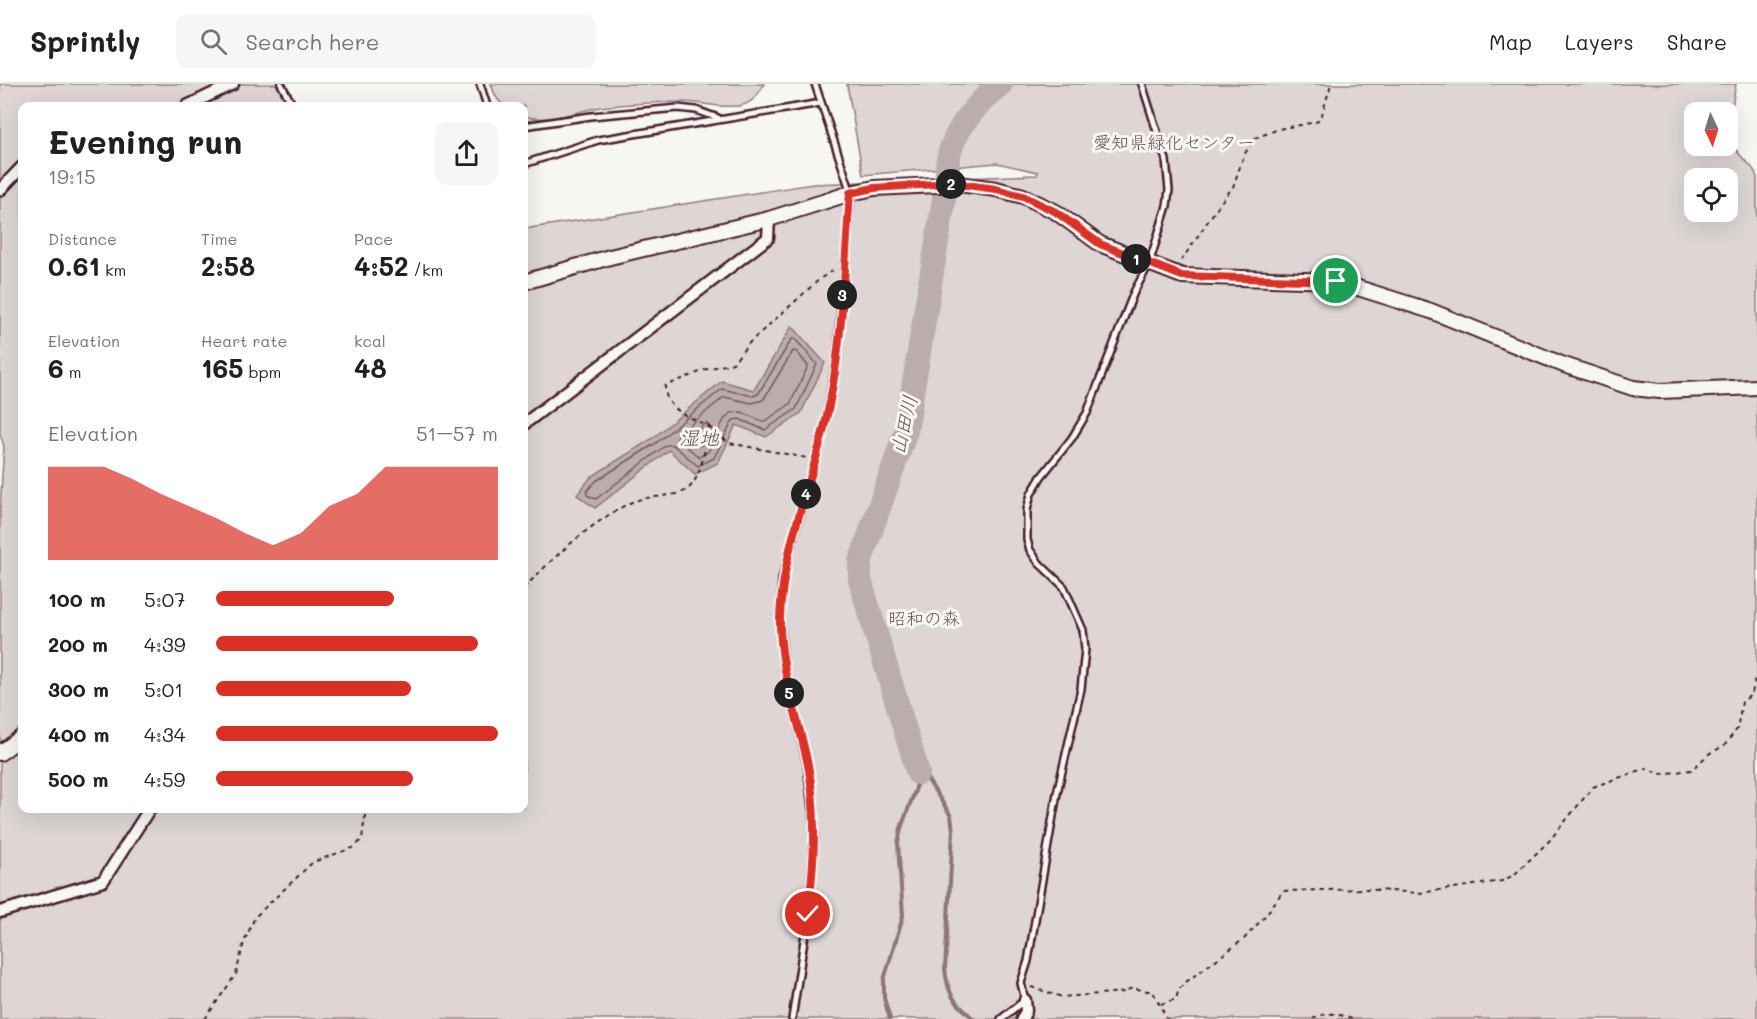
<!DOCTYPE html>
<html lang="en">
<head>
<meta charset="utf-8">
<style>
  :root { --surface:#fff; --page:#f6f6f6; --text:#202124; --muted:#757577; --line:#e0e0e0; --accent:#d93025 }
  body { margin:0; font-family:Mali,"Klee One",sans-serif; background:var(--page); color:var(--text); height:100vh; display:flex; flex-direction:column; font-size:22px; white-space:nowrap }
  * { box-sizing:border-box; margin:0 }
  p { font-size:20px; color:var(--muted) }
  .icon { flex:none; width:33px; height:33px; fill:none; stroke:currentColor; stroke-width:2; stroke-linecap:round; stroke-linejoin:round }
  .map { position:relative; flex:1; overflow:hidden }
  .drawer { position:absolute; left:18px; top:18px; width:510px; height:711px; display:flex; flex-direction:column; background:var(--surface); border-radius:12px; box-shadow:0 6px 24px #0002 }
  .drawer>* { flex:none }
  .needle { width:39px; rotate:176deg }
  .controls { position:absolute; left:1684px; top:18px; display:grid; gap:12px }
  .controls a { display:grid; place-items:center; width:54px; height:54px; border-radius:12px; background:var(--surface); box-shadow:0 6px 24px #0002; font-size:30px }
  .pin { position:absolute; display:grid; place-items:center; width:51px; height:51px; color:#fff; margin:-26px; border:3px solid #fff; border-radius:50%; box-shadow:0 2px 6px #0007 }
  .km { position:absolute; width:30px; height:30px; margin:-15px; border-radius:50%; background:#222; color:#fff; font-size:16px; line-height:30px; text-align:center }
  .round { display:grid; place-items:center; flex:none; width:63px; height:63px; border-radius:12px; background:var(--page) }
  .summary { display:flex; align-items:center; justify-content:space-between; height:102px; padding:0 30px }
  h1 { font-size:33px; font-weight:700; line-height:45px }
  .stats { display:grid; grid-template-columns:repeat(3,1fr); gap:9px; height:102px; padding:6px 30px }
  .stats div { display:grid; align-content:center }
  .stats b { font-size:26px; font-weight:700 }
  .stats small { font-size:16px; font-weight:400 }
  .stats p { font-size:16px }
  .chart { height:168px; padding:12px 30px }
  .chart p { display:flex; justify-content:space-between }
  .chart svg { width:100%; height:108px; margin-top:6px; fill:var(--accent); opacity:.7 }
  ul { padding:0 30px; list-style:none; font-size:20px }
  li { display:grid; grid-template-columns:96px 72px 1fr; align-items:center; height:45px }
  li i { height:15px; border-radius:8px; background:var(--accent) }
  header { display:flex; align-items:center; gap:36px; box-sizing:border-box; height:84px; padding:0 30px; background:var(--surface); border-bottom:2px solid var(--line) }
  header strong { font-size:28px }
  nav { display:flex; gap:33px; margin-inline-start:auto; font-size:21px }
  .search { width:420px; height:54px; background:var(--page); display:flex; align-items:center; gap:15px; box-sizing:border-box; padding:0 21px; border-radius:12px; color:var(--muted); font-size:22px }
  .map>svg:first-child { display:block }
  .green { fill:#ddd6d5; stroke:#947a80; stroke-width:1.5; fill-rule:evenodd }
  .water { fill:#bbadae; stroke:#8e747a; stroke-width:1.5 }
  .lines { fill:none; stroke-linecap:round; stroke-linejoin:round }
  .shore { stroke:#77585f; stroke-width:1.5 }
  .stream { stroke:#8e747a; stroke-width:4 }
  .river { stroke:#bbadae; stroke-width:24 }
  .service-casing { stroke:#4a1f2b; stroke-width:10 }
  .minor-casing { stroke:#4a1f2b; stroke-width:15 }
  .tertiary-casing { stroke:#4a1f2b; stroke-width:18 }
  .path { stroke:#4a1f2b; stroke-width:2; stroke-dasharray:4.5 4.5; stroke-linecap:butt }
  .service { stroke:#f6f6f2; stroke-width:5 }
  .minor { stroke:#f6f6f2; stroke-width:10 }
  .tertiary { stroke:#f6f6f2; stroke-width:14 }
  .route-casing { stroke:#fff; stroke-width:12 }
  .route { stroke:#d93025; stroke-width:8 }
  .labels { text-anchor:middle; stroke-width:6; stroke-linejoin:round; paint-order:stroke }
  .park-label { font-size:18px; fill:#6f4d56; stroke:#f6f6f2 }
  .water-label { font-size:20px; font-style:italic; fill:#6c4a52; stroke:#f6f6f2 }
</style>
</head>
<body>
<header>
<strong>Sprintly</strong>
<div class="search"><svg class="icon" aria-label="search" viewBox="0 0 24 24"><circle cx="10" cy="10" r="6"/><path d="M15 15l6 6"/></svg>Search here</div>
<nav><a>Map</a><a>Layers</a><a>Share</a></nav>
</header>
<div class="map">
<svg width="1757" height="935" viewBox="0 0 1757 935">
  <rect width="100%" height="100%" fill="#f6f6f2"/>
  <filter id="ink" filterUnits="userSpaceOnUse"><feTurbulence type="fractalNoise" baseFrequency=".0167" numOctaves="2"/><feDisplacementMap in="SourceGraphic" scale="12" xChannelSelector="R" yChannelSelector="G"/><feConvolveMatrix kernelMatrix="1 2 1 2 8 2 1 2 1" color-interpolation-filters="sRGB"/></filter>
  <g filter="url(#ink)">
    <g class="green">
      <path d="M0 0H277L297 22H22V724H524V145L813 100 1037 91 1038 88 997 79 863 91 847 0H1736C1732 20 1727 48 1737 67 1743 77 1755 82 1757 94V935H0V425L4 362 0 350ZM1695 28H1728V62H1695ZM1695 94H1728V128H1695Z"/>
      <path d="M491 0H764C758 11 751 21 738 22 720 24 700 18 683 18 656 18 627 20 600 23 577 27 546 40 524 32V22C501 22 498 22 491 0Z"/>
    </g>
    <path class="water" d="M792 242 825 279 801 329 766 353 736 341 718 379 695 390 669 366 595 424 577 411 591 393 653 354 722 297 754 306Z"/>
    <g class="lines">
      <g class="shore">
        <path d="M792 255H795L817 280 796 325 765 346 739 335 733 336 714 374 698 382 673 361H666L596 415 587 411V407L596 397 656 359 722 305 753 312 758 310Z"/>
        <path d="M793 267 797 268 808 282 790 320 764 338 741 328 730 329 724 336 708 368 699 373 677 355 678 351 724 313 752 319 763 316Z"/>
        <path d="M706 339 710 343 702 361 698 362 691 353Z"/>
      </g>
      <path class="stream" d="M890 935 884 914V896L903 832 898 760 901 744 916 704 918 689 926 693 946 724 951 732 953 746 945 885C948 912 954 918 974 935"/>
      <path class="river" d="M918 689 860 496V478L906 347 946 103C947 93 946 81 949 71 956 43 979 17 1001 0"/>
      <g class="service-casing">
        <g id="service">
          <path d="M281 0 293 22"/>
          <path d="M480 0 487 22"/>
          <path d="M524 42 591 32 678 24 696 26 718 34"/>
          <path d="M524 80 598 56 821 19"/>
          <path d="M792 935 808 830 815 752 807 680 784 583 780 536 782 495 825 342 837 271 851 109 815 0"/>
          <path d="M1001 935 1025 916 1021 899 1028 877 1057 709 1081 605 1085 565 1083 546 1064 503 1039 479 1030 466 1027 456V426L1031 410 1041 393 1072 354 1087 329 1134 208 1149 180 1167 122 1169 106 1166 76 1142 0"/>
        </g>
      </g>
      <g class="minor-casing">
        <g id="minor">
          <path d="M187 22 233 0"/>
          <path d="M0 106 22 83"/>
          <path d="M524 340 768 154 769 135"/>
          <path d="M0 828 103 797 150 724"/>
          <path d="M1022 935 1026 927 1025 916"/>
        </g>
      </g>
      <g class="tertiary-casing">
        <g id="tertiary">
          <path d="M524 198 610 173 769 135 851 109 874 104 959 100 996 105 1023 112 1056 128 1100 160 1182 192 1336 197 1431 227 1564 281 1633 304 1660 307 1757 303"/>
          <path d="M0 669 22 653"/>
        </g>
      </g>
      <g class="path">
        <path d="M1181 177 1221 118 1233 103 1244 71 1255 54 1279 45 1316 38 1321 34 1331 0"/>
        <path d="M709 343 729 359 807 374"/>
        <path d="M524 504C555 472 591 438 632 418 647 411 679 414 689 404 703 390 705 361 709 343 691 333 664 326 665 302L707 285 733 279 750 258 821 194 834 186"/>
        <path d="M1031 903 1062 913 1124 908 1132 904 1153 908 1167 935"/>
        <path d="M1161 920 1176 915 1179 905 1186 898 1244 855 1265 832 1283 807 1365 805 1419 809 1502 797 1514 791 1549 757 1593 703 1646 684 1660 690 1691 686 1710 669 1724 662 1737 645 1742 618 1752 610 1755 592 1757 590"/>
        <path d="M205 935 236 890 244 858 255 833 313 778 355 763 362 755 366 724"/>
        <path d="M1313 935C1326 926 1338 930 1352 935"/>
      </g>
      <use href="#service" class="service"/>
      <use href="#minor" class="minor"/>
      <use href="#tertiary" class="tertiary"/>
    </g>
  </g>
  <g class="lines" filter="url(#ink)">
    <g class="route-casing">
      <path id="route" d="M808 830C814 780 818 731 808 681 798 632 779 585 780 534 782 468 809 407 824 344 843 268 844 187 850 109L874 104 935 100H959L996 105 1023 112 1056 128 1100 160 1182 192 1336 197"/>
    </g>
    <use href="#route" class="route"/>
  </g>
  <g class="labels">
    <g class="park-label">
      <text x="1174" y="65">愛知県緑化センター</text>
      <text x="924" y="541">昭和の森</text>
    </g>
    <g class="water-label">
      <text transform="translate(904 341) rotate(-77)" y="7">山田川</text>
      <text x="699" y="361">湿地</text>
    </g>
  </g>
</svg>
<div class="controls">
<a><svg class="needle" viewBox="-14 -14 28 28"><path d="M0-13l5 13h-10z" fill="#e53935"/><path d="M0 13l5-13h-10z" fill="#757577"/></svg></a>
<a><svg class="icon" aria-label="locate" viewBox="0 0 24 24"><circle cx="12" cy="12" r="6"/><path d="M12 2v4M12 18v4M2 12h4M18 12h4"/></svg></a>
</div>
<div class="pin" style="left:1336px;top:197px;background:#1e9e55"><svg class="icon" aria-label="arrive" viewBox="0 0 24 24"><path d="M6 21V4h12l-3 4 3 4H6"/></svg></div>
<div class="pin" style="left:808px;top:830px;background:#d93025"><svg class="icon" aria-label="check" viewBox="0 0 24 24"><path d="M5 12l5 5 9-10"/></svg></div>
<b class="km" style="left:1136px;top:175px">1</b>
<b class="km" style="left:951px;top:100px">2</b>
<b class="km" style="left:842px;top:211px">3</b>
<b class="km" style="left:806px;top:410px">4</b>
<b class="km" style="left:789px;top:609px">5</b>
<section class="drawer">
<div class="summary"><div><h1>Evening run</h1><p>19:15</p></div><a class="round"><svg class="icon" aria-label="share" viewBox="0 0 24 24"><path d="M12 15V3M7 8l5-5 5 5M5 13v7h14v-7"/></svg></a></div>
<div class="stats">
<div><p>Distance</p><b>0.61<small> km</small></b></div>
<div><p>Time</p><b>2:58</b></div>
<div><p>Pace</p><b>4:52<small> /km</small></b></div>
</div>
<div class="stats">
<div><p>Elevation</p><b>6<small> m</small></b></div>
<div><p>Heart rate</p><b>165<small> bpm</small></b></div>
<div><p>kcal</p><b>48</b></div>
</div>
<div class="chart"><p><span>Elevation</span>51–57 m</p>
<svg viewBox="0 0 160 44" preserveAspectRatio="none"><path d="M0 44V6L10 6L20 6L30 11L40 17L50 22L60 27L70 33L80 38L90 33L100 22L110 17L120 6L130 6L140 6L150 6L160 6V44z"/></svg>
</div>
<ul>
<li><b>100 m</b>5:07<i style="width:63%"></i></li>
<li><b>200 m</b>4:39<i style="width:93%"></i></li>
<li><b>300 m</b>5:01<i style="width:69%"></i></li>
<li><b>400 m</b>4:34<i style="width:100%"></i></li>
<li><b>500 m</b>4:59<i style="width:70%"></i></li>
</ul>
</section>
</div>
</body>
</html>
